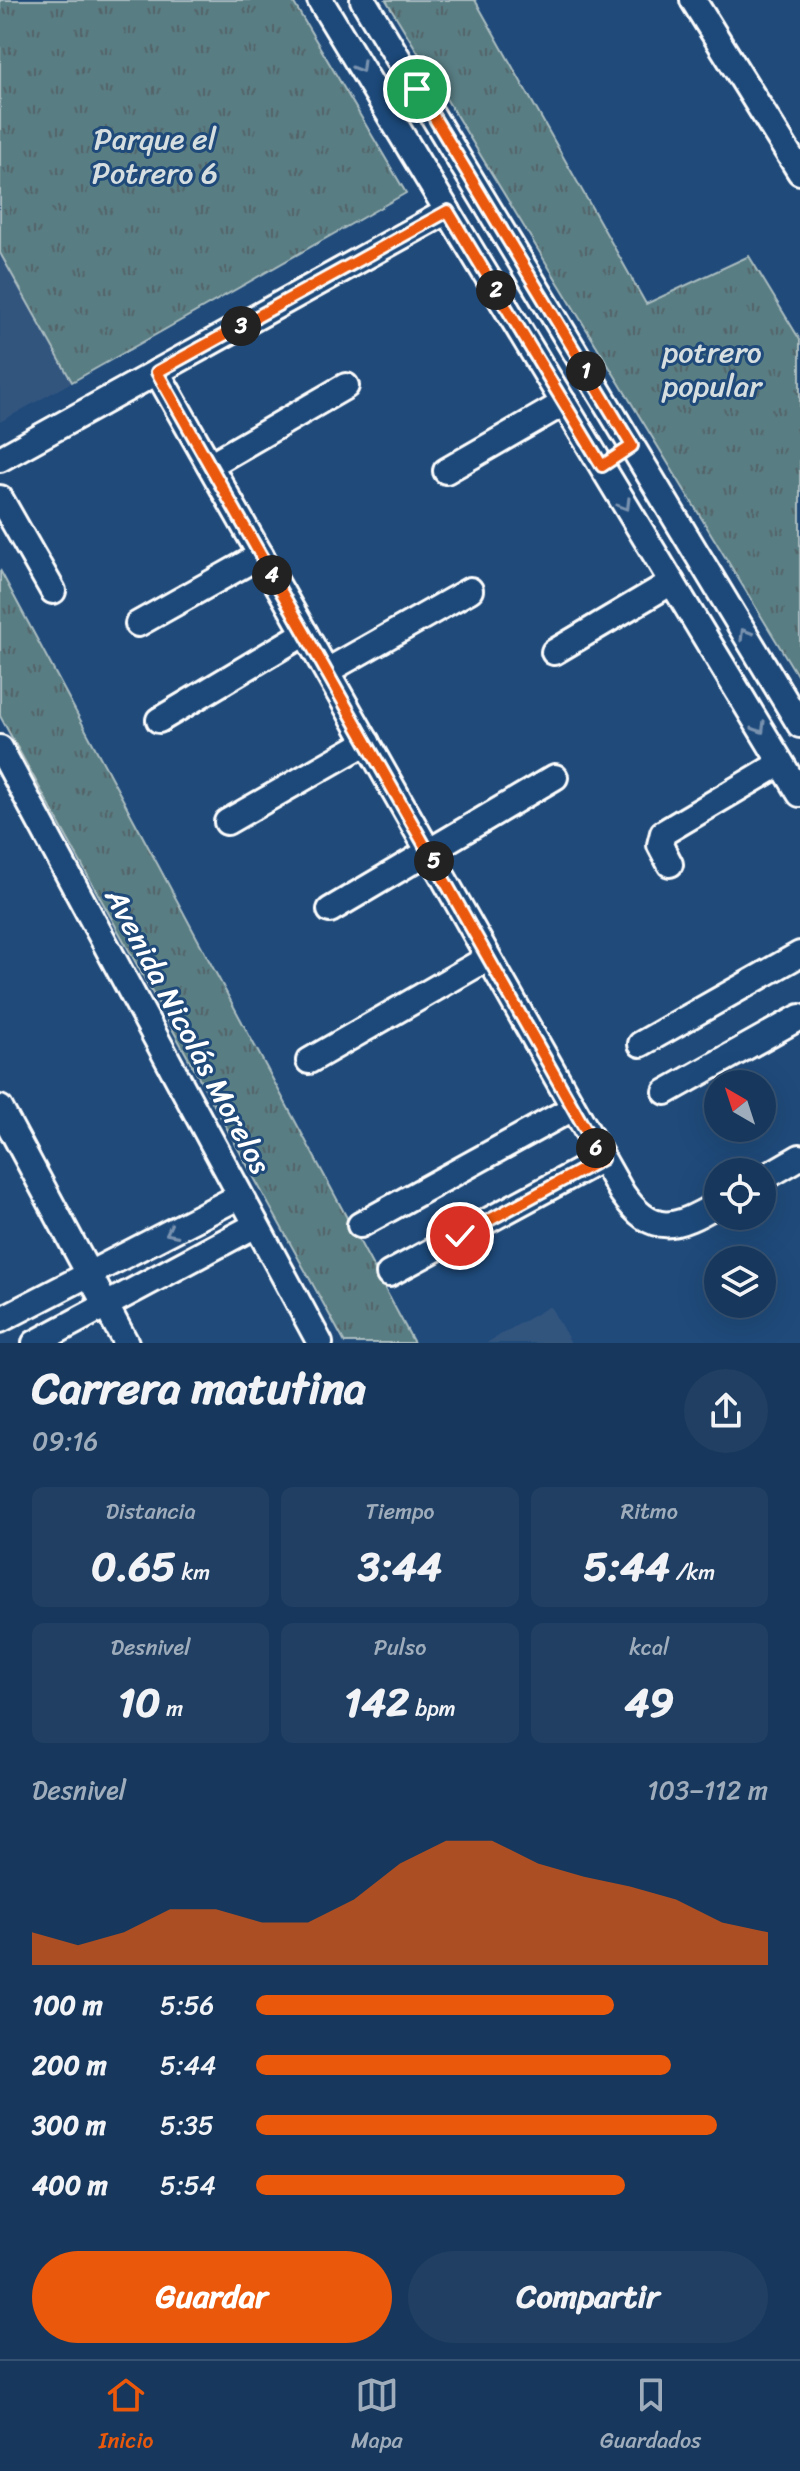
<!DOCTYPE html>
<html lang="es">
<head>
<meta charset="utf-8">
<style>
  :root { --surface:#17385c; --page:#203f62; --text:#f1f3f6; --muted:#9eacbb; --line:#365272; --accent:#ea580c }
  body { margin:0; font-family:Sriracha,sans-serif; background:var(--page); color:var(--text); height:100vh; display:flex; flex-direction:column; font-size:30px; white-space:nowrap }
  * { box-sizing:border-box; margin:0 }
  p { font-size:26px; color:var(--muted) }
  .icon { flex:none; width:44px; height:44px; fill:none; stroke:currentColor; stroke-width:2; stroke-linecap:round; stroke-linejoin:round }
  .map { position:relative; height:1343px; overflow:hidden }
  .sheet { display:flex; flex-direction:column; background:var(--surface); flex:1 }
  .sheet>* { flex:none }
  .needle { width:52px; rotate:321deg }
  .fabs { position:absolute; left:704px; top:1070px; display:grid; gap:16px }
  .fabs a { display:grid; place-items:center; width:72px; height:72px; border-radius:50%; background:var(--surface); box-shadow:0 8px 32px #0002,0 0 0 2px var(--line); font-size:40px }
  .pin { position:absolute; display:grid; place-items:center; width:68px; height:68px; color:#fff; margin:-34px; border:4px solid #fff; border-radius:50%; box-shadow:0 2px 8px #0007 }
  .km { position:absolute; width:40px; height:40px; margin:-20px; border-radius:50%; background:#222; color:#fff; font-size:22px; line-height:40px; text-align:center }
  .round { display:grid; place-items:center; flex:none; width:84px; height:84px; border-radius:42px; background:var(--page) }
  .overview { display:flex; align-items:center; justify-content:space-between; height:136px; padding:0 32px }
  h1 { font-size:44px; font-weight:700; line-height:60px }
  .stats { display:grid; grid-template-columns:repeat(3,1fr); gap:12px; height:136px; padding:8px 32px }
  .stats div { display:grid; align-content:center; border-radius:12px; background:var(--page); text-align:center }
  .stats b { font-size:40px; font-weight:700 }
  .stats small { font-size:22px; font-weight:400 }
  .stats p { font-size:22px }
  .chart { height:224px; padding:16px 32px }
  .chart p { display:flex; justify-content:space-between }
  .chart svg { width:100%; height:144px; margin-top:8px; fill:var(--accent); opacity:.7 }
  .primary-button { display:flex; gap:16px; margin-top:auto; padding:16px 32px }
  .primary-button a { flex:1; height:92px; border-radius:48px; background:var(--accent); color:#fff; font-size:32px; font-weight:700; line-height:92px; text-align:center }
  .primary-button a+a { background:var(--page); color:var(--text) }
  ul { padding:0 32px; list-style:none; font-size:26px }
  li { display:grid; grid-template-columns:128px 96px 1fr; align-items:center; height:60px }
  li i { height:20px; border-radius:10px; background:var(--accent) }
  .tab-bar { display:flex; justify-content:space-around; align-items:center; height:112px; border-top:2px solid var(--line); background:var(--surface); font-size:22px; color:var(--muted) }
  .tab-bar a { display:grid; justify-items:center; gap:4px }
  .tab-bar .current { color:var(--accent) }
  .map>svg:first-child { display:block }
  .built { fill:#33547e }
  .park { fill:url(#park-tufts); stroke:#acbec1; stroke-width:2 }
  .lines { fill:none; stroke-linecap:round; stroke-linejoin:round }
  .minor-casing { stroke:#fff; stroke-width:30 }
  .minor { stroke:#1f4a7a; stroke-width:24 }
  .oneway { stroke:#7992af }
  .route-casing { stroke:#fff; stroke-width:16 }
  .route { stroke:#ea580c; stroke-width:10 }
  .labels { text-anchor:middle; stroke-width:6; stroke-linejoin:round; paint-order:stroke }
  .park-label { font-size:30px; fill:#d6dee0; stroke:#1f4a7a }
  .street-label { font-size:30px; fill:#fff; stroke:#1f4a7a }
</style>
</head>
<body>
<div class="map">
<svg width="800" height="1343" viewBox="0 0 800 1343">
  <defs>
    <pattern id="park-tufts" width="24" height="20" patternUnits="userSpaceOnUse" patternTransform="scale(2)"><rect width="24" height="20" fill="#597d83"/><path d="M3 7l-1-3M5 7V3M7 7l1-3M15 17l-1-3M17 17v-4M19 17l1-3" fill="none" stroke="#526468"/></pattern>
  </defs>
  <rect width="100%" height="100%" fill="#1f4a7a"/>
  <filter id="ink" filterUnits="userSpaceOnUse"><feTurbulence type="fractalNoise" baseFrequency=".0125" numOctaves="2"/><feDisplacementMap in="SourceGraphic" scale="16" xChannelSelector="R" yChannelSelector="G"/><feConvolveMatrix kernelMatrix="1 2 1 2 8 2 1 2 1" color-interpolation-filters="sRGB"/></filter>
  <g filter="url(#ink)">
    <g class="built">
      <path d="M0 253 72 382 0 422Z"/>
      <path d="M550 1306 571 1343H486Z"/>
    </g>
    <g class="park">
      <path d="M0 0H292L406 193 72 382 0 253Z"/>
      <path d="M386 0H475L646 304 749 256 800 340V680Z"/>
      <path d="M0 570 414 1343H345L0 716Z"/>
    </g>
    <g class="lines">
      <g class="minor-casing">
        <g id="minor">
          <path d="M320 0 800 794"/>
          <path d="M363 0 800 725"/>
          <path d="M693 0 800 172"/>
          <path d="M157 372 622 1193C653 1238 676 1228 718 1204"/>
          <path d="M0 459 448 211"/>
          <path d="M210 465 346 386"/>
          <path d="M446 471 564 403"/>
          <path d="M0 498 53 591"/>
          <path d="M138 624 261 555"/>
          <path d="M554 652 672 582"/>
          <path d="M327 671 470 590"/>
          <path d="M159 720 305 633"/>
          <path d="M0 748 320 1343"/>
          <path d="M227 822 367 742"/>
          <path d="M670 864 660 845 663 833 781 763"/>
          <path d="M330 910 555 777"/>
          <path d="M641 1044 800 954"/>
          <path d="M309 1061 488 958"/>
          <path d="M666 1092 800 1017"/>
          <path d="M0 1108 126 1343"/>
          <path d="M762 1179 800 1157"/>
          <path d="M360 1225 573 1108"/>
          <path d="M389 1274 602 1159"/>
          <path d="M0 1320 240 1196"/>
          <path d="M35 1343 256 1225"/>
        </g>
      </g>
      <use href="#minor" class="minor"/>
    </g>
    <defs><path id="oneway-chevron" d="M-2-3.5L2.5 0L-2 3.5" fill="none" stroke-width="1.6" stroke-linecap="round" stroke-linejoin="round" transform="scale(2)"/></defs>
    <g class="oneway">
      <use href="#oneway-chevron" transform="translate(360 67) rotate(59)"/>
      <use href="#oneway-chevron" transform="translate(625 505) rotate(59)"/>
      <use href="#oneway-chevron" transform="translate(745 634) rotate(-121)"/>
      <use href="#oneway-chevron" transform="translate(760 728) rotate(59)"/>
      <use href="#oneway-chevron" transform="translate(171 1232) rotate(153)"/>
    </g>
  </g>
  <g class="lines" filter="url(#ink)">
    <g class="route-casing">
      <path id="route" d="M417 89 632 446 602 466 448 211 157 372 602 1159 460 1236"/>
    </g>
    <use href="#route" class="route"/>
  </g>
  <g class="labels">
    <g class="park-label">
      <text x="155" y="149">Parque el<tspan x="155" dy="34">Potrero 6</tspan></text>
      <text x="712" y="362">potrero<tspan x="712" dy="34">popular</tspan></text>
    </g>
    <g class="street-label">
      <text transform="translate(188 1031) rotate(62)" y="10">Avenida Nicolás Morelos</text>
    </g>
  </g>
</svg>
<div class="fabs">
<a><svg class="needle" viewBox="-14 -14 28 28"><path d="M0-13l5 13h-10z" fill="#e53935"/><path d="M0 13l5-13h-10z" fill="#9eacbb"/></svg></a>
<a><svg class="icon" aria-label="locate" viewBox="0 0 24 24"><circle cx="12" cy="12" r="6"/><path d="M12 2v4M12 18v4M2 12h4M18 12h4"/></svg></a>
<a><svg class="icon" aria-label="layers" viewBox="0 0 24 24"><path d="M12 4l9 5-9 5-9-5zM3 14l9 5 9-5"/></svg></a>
</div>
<div class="pin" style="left:417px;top:89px;background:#1e9e55"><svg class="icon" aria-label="arrive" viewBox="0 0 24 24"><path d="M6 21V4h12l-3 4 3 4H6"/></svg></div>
<div class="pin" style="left:460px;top:1236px;background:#d93025"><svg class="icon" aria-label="check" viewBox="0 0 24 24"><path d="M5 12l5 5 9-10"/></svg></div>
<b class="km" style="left:586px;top:371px">1</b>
<b class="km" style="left:496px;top:290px">2</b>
<b class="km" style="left:241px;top:326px">3</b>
<b class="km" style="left:272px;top:575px">4</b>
<b class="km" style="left:434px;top:861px">5</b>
<b class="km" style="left:596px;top:1148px">6</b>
</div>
<section class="sheet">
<div class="overview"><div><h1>Carrera matutina</h1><p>09:16</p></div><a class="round"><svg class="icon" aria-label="share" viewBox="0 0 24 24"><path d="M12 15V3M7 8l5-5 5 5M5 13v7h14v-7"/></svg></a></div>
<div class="stats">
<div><p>Distancia</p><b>0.65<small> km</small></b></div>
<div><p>Tiempo</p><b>3:44</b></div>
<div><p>Ritmo</p><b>5:44<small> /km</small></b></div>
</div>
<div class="stats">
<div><p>Desnivel</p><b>10<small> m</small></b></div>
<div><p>Pulso</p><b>142<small> bpm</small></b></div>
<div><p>kcal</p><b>49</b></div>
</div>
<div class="chart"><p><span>Desnivel</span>103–112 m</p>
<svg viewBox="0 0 160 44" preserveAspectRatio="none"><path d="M0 44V34L10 38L20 34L30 27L40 27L50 31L60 31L70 24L80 13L90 6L100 6L110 13L120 17L130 20L140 24L150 31L160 34V44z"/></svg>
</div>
<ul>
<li><b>100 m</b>5:56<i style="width:70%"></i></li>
<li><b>200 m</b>5:44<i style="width:81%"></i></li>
<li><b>300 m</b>5:35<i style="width:90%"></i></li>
<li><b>400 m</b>5:54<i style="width:72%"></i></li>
</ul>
<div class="primary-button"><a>Guardar</a><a>Compartir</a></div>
</section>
<nav class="tab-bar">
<a class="current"><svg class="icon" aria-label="home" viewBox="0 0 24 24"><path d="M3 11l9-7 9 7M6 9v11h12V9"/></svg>Inicio</a>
<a><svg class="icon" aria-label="map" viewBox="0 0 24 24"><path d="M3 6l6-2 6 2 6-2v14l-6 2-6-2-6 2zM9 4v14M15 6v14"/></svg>Mapa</a>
<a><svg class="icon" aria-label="saved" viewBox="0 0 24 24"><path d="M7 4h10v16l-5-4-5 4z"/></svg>Guardados</a>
</nav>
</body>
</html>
